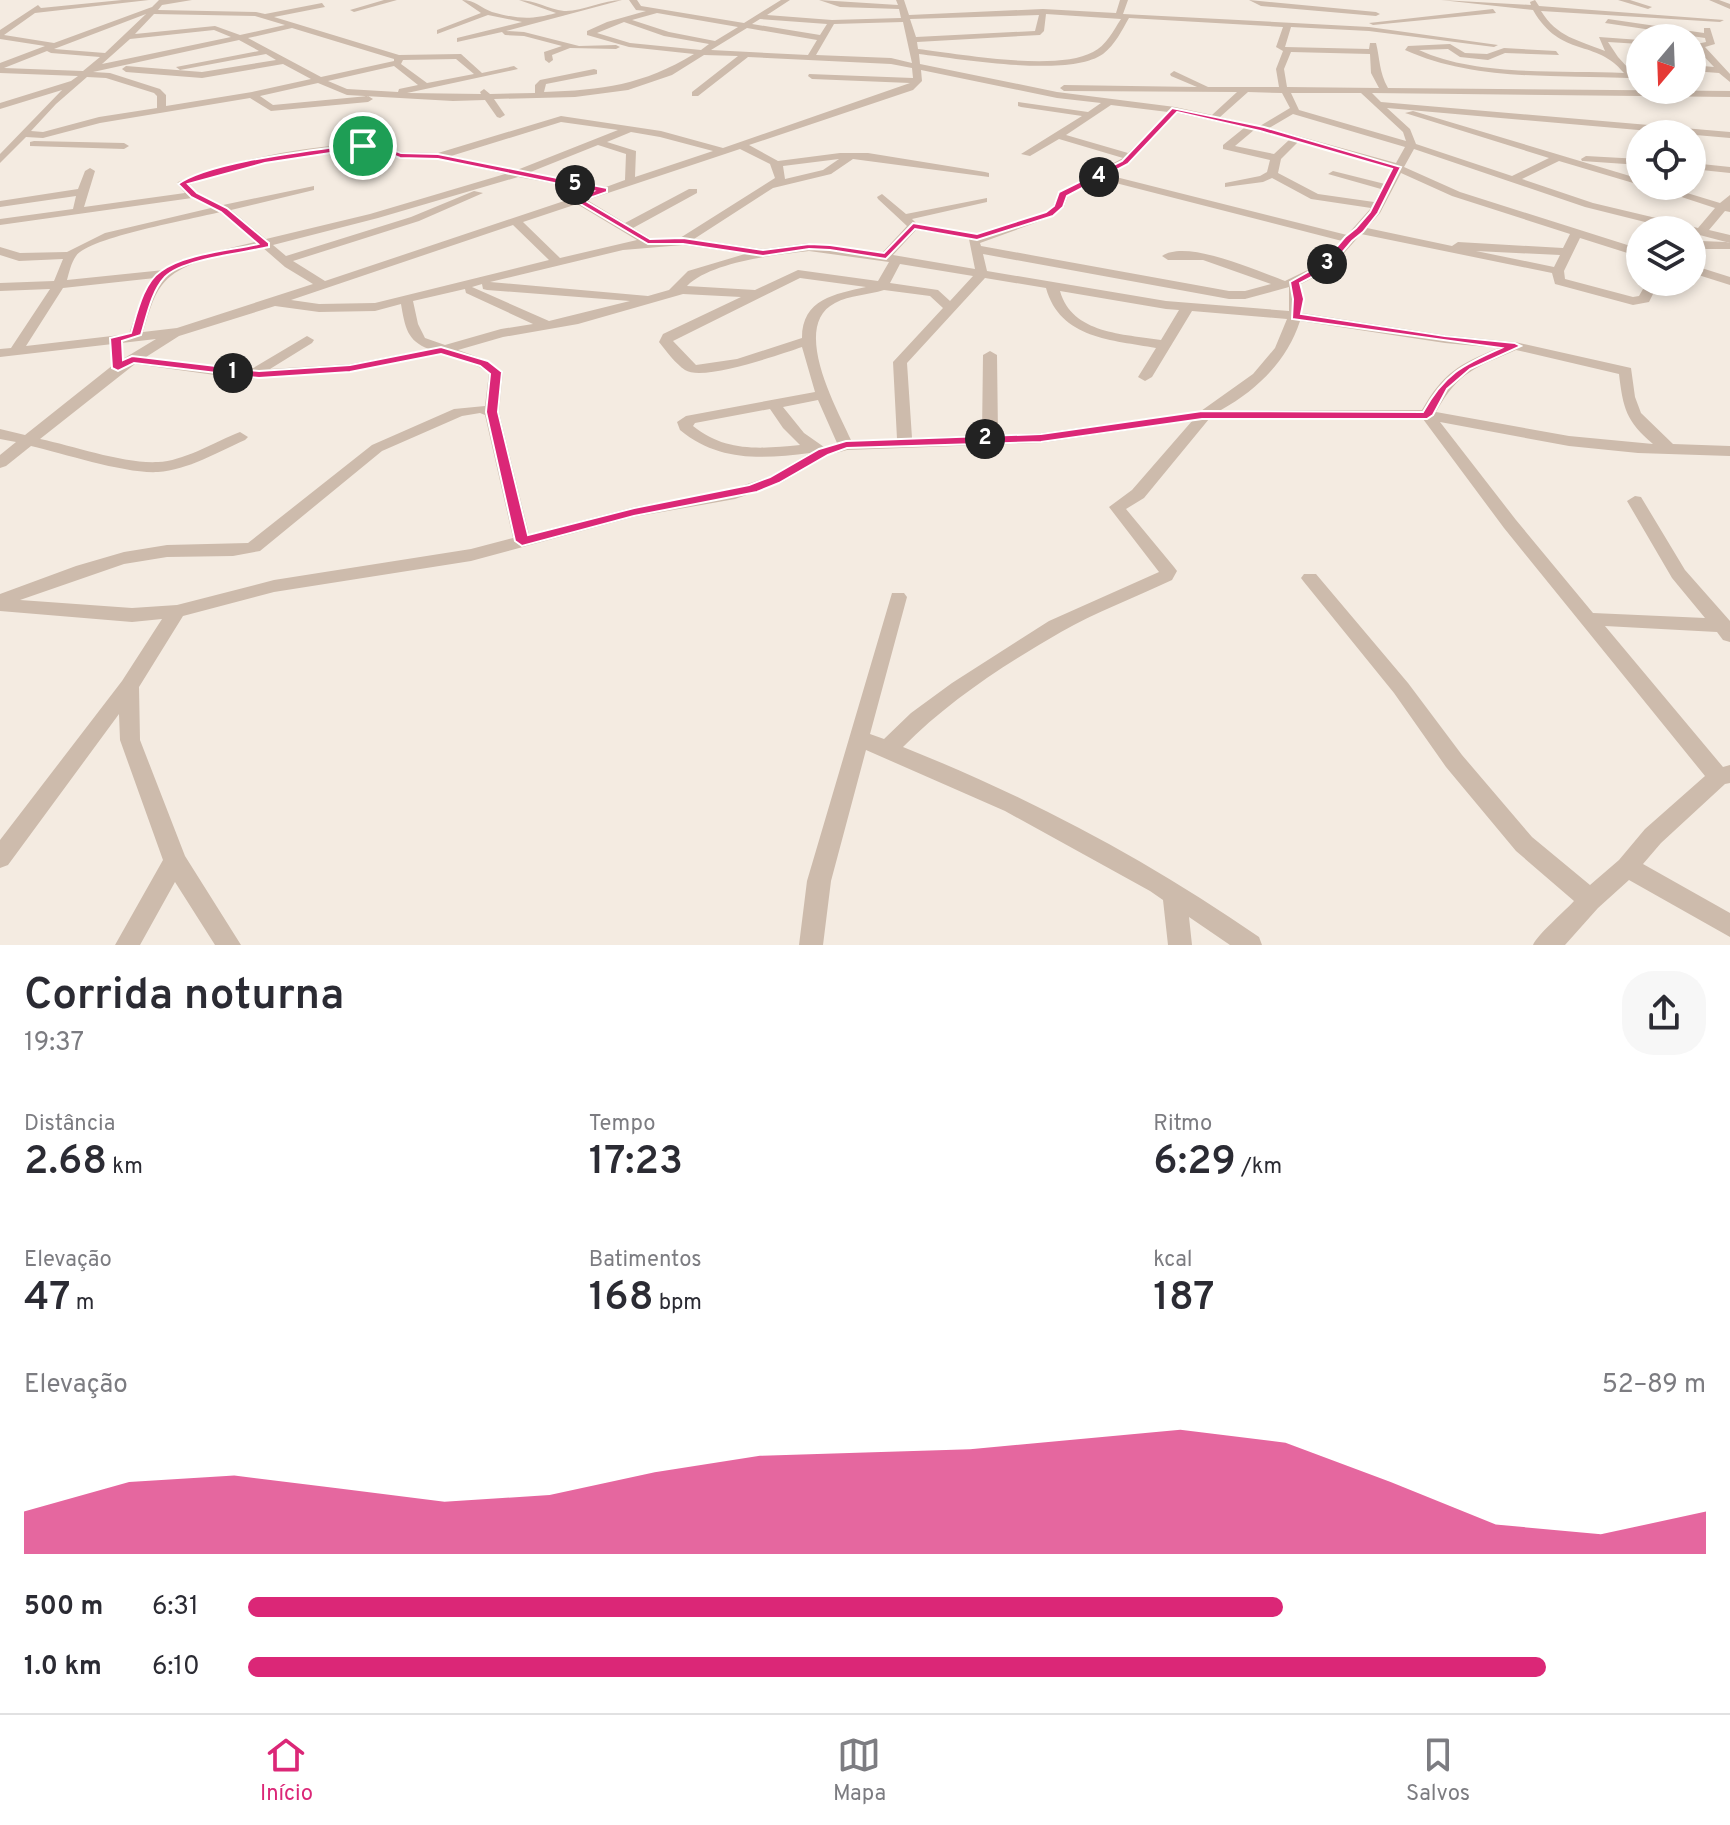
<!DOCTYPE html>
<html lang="pt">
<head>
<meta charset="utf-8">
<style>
  :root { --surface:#fff; --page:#f7f7f7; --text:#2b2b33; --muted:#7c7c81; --line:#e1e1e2; --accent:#db2777 }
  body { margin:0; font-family:Overpass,sans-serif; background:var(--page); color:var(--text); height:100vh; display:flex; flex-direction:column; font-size:30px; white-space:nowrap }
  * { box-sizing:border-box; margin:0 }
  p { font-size:26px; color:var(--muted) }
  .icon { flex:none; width:44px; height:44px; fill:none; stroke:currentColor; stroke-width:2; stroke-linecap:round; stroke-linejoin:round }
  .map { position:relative; height:945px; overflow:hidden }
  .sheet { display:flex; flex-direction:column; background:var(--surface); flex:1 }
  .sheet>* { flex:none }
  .needle { width:52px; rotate:199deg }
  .tools { position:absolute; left:1626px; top:24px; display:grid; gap:16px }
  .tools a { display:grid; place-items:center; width:80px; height:80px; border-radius:50%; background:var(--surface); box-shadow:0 4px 12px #0003; font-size:40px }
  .pin { position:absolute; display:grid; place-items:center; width:68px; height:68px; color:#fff; margin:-34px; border:4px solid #fff; border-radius:50%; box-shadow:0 2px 8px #0007 }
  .km { position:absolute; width:40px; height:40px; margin:-20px; border-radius:50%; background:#222; color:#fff; font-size:22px; line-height:40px; text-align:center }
  .round { display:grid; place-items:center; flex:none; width:84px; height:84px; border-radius:32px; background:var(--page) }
  .headline { display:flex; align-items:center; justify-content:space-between; height:136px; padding:0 24px }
  h1 { font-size:44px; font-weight:600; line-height:60px }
  .metrics { display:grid; grid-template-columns:repeat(3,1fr); gap:12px; height:136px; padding:8px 24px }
  .metrics div { display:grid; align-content:center }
  .metrics b { font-size:40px; font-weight:600 }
  .metrics small { font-size:22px; font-weight:400 }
  .metrics p { font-size:22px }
  .chart { height:224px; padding:16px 24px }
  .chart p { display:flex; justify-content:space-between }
  .chart svg { width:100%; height:144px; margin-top:8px; fill:var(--accent); opacity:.7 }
  ul { padding:0 24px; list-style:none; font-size:26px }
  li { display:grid; grid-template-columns:128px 96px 1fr; align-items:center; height:60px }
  li i { height:20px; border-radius:10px; background:var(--accent) }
  .menu { display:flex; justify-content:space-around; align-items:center; height:112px; border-top:2px solid var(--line); background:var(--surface); font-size:22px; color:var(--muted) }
  .menu a { display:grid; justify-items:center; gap:4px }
  .menu .selected { color:var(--accent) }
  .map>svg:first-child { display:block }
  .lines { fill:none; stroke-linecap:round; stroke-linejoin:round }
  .street { fill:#cdbbac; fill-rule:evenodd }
  .route { fill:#db2777; stroke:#fff; stroke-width:2; fill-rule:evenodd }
</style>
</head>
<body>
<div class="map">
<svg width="1730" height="945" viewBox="0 0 1730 945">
  <rect width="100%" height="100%" fill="#f4ebe1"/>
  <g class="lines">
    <g class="street">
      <path d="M122 0H149L35 13 4 35 54 43 152 7 159 0H192L162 5 158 10 256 12 265 14 322 3 325 7 274 17 399 55 461 54 482 73 514 66 518 69 407 93 481 94 480 92 484 89 490 94 535 93V85L540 80 594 69 597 70V74L546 84 544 92C602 90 643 85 694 54L629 47 587 35V31L607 22 646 11 636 10 629 0H637L641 6 744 23 781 0H790L767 15 832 20 901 18 899 9 840 7 819 0 898 5 896 0H904L909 15 1043 9 1116 13 1120 0H1128L1123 14 1369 27 1498 45 1494 47 1369 31 1291 27 1285 47 1369 49 1370 43H1376C1380 59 1379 72 1388 88L1730 91V97L1372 93 1381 102 1730 132V138L1387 108 1410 129 1416 144 1512 176 1549 158 1405 113 1413 111 1640 179V185L1559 161 1522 179 1593 203 1698 228 1715 208 1648 186H1664L1720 203 1730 195V212L1725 211 1709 230 1730 235V243L1692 233V230H1677L1585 207 1414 149 1404 167 1460 192 1640 249V257L1580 238 1564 271 1565 279 1633 297 1639 296 1647 282H1659L1649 302 1633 305 1555 284 1552 273 1361 234 1330 269 1301 284 1302 313 1445 335 1515 342 1631 368 1635 397 1641 413 1673 444 1730 446V456L1638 453 1569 446 1440 422 1516 520 1593 613 1705 618 1672 578 1627 501 1635 496 1641 497 1685 570 1730 621V642L1723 640 1717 632 1605 626 1723 767 1730 765V783L1725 784 1661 843 1643 864 1730 913V937L1629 880 1598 908 1565 945H1533C1537 935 1564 912 1574 901L1516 851 1446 767 1394 693 1304 582 1301 578 1304 574H1316L1408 683 1462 755 1532 837 1590 885 1619 860 1645 829 1705 776 1504 528 1423 419H1209L1144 498 1126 509 1174 567 1177 571 1172 580C1136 597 1096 612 1061 632 1005 664 948 701 903 747 1029 797 1147 860 1259 937L1262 945H1230L1189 917 1192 945H1168L1163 900 1150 891 1005 811 866 750 831 881 823 945H799L807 881 892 593H904L907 597 870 734 884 739 911 713 952 683 1049 621 1159 572 1109 507 1132 490 1192 421 1041 443 847 450 829 455 781 483 735 499 634 517 471 561 274 592 183 616 139 687 140 740 185 856 241 945H215L175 882 140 945H115L163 860 120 740 119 714 8 865 0 868V840L122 681 162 619 132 622 0 611V594L76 566 124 552 167 545 248 543 372 445 454 409 485 406 489 373 479 367 444 354 350 372 244 379 135 364 40 439C74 446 124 464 158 462 183 461 211 444 235 434L240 432 248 437 245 440C218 452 188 470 158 472 126 474 65 454 31 446L6 466 0 468V455L16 442 0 439V429L25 435 113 365 156 339 0 357V349L11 348 50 289 0 291V283L54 281 63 259 19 261 0 255V247L20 253 67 252 105 233 211 208 192 198 0 225V219L73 209 76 196 0 207V201L78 189 85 171 90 168 95 171 84 207 185 193 177 184 178 182C237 158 300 148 363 143L378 144 401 152 438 153 561 116 661 131 723 148 910 83 812 79 808 76 809 74 913 78 912 68 891 64 748 57 698 96H692V92L738 56 704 55 672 75 628 90 575 97 494 99 505 115 500 118 497 117 485 100 453 101 347 95 318 83 260 96 273 105 368 96 373 99 368 102 271 111 250 98 100 123 43 138 26 137 0 163V154L62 90 0 109V103L71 81 78 76 0 73V63L45 46 0 39V30L38 5 41 8ZM657 13 738 27 715 41 669 32 632 20ZM146 14 105 53 54 49ZM154 14 255 16 285 25 240 35 215 26 135 34ZM1046 14 1121 19C1113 31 1106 46 1093 52 1056 72 961 54 918 49L917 42 1040 35 1044 31ZM1039 15 1035 31 916 37 910 19ZM1129 18 1283 27 1276 47 1283 51 1276 69 1279 87H1208L1174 71 1170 74 1171 76 1197 87 1064 85 1060 88 1064 91 1237 92 1212 115 1175 107 1057 92 920 64 919 54C961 59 1069 78 1103 54 1115 45 1122 30 1129 18ZM760 19 827 24 820 35 752 24ZM624 22 664 36 709 44 701 50 630 43 597 33ZM903 22 912 63 891 58 816 55 834 24ZM292 28 394 59V61L321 77 248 38ZM747 28 817 40 808 55 711 50ZM214 30 231 37 102 64 130 39ZM239 40 259 51 176 67 180 70 266 54 276 60 202 72 126 66 122 69 126 72 202 78 283 64 311 79 252 92 166 106V95L160 89 110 73 93 72ZM47 51 51 53 100 57 83 71 4 68ZM1291 52 1370 54 1371 73 1379 88 1287 87 1284 69ZM456 59 474 74 427 83 401 64 403 60ZM394 66 418 85 399 89 398 92 347 89 328 81ZM921 70 1057 98 1101 103 1088 112 1018 102V106L1021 107 1082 116 1021 154 1030 156 1059 139 1123 158 1059 192 1053 206 1046 212 981 235 916 223 912 219 987 202V198L906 214 882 194 877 197 878 199 907 226 882 253 809 243 763 249 694 239 773 188 831 174 853 159 989 177V173L985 172 868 153H840L778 161 749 145 913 90 922 81ZM87 77 106 78 154 93 157 96V108L99 117 43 132 31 131 56 104ZM1248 92 1282 93 1290 108 1260 126 1220 117ZM1291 93H1361L1403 132 1406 141 1299 110ZM1111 105 1168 112 1128 153 1066 135ZM1177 113 1244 128 1223 145V149L1270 160 1267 172 1260 176 1225 183V187L1263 182 1272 178 1311 199 1371 208 1347 235 1108 175 1129 164ZM1293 114 1405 147 1396 163 1269 128ZM561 122 618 130 517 170 451 156ZM1254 130 1289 140 1274 154 1235 146ZM631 132 660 137 713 151 635 177 636 151 607 142ZM1298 142 1393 169 1385 184 1333 171 1328 174 1381 189 1374 202 1318 194 1278 173 1281 159ZM598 145 626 154 625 180 606 187 528 173ZM363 149 377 150 400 158 438 159 505 174 370 214 266 239 231 210 314 190V186L223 205 198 193 189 185C245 162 304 153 363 149ZM740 149 770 164 775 178 680 238H650L633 228 697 193V189H689L625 223 587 200ZM839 159 823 170 785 179 783 166ZM1401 173 1452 196 1570 234 1563 248 1458 242 1452 246 1367 228 1380 213ZM518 177 594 191 325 281 293 261 419 221 483 193 474 191 411 217 286 256 273 245 378 218ZM1100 179 1342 241 1322 263 1285 281C1257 271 1187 239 1162 256L1168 260H1203L1271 284 1245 291H1229L981 246 980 243 1054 216 1064 207 1068 196ZM577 204 637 240 560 258 523 222ZM220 212 255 242 180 260 164 270 67 280C69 273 71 263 76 256 89 237 194 219 220 212ZM513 225 549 260 375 303 319 304 291 300ZM916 230 969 239 975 269 893 255ZM683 245 745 254 688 271 669 290 648 296 490 282 623 250ZM262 247 285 267 313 284 177 328 143 332C148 316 152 298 162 285 183 258 230 255 262 247ZM809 251 889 262 878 281 798 270 755 290 687 286C711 262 775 255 809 251ZM1476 251 1560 255 1554 267ZM983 254 1229 299H1245L1289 287V311L1166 301 987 271ZM900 264 973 276 950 301 938 290 890 283ZM155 278 140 302 129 334 26 346 63 288ZM800 278 866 287C835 294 802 299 802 338L737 359 696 365 673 341ZM985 278 1046 288C1060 339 1113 340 1156 348L1138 377 1145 381 1152 377 1192 311 1287 319 1275 348 1253 374 1201 411 1041 433 998 435 997 355 990 351 983 355 982 435 912 438 907 363ZM482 284 483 289 487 290 630 301 549 321 472 287ZM465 289 466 293 533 324 501 329 445 345 425 338 418 324 413 301ZM884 290 930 296 943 308 893 362 897 439 851 440C837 409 790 326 835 303 850 295 868 295 884 290ZM1060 291 1166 309 1179 310 1161 340C1124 334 1072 334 1060 291ZM683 294 741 297 663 334 659 342C666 351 676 364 685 370 703 382 781 354 802 347L815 392 686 416 677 422 680 430C719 462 762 459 810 453L769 477 732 489 634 507 529 534 499 412 503 372 489 361 458 350 503 337 578 324ZM401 304C405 327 407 341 429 349L350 364 270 369 312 343 314 340 307 336 250 370 244 371 146 357 179 336 275 306 319 312 375 311ZM1300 321 1445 343 1498 348C1458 365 1444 372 1422 410H1221C1257 390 1287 361 1300 321ZM1516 350 1619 374C1623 408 1626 421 1653 444L1569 436 1436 412C1459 371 1475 368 1516 350ZM818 400 837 443 824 447 804 433 783 407ZM770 409 783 428 800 445C760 449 725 452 693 426L695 423ZM480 413 485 415 513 538 471 549 274 580 177 605 132 608 20 600 124 564 167 557 233 556 260 551 382 451 462 416Z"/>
      <path d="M384 0H397L354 12 350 10Z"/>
      <path d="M462 0C475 0 481 8 492 12 518 19 531 20 556 13L519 0C535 0 548 9 564 11 581 12 603 0 622 0L506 31 524 32 579 46 616 45 620 47 616 49 570 48 552 55 553 60 549 63 545 60 544 52 562 46 524 36 505 35 502 32 457 42V38L522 22 488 15 437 34V30L481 13Z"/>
      <path d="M1249 0 1376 12 1380 14 1376 16 1261 6Z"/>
      <path d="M1441 0 1531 5 1530 2 1535 0 1539 6 1724 20 1720 22 1541 11C1557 37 1578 40 1605 51L1599 37 1640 40V44L1608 42 1618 57 1639 80 1635 83 1629 78C1555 75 1473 81 1405 50L1408 46 1450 44 1465 53 1487 54 1504 48 1556 51 1559 55 1505 53 1488 60 1460 57 1448 49 1419 50C1477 77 1561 70 1624 73 1596 38 1561 59 1533 10Z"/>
      <path d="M1618 0H1630L1652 7 1648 9Z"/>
      <path d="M1709 0H1719L1730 4V9Z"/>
      <path d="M1493 9 1496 13 1373 25 1369 23Z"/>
      <path d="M1608 19 1704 33V28H1710L1715 44 1705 47 1730 74V82L1719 73 1692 71V65L1714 67 1697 49H1692V45L1706 42 1705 38 1605 23Z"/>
      <path d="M34 141 124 143 129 146 124 149 30 146V142Z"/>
      <path d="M1586 156 1640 159V165L1582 161 1581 159Z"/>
      <path d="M1692 163 1730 167V173L1692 169Z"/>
      <path d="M1701 241 1726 242 1730 243V249H1702L1692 252V244Z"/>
      <path d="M1692 265 1730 277V285L1692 273Z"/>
    </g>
  </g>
  <path class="route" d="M1172 108 1264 127 1401 167 1378 213 1363 232 1352 241 1329 268 1300 283 1304 299 1301 314 1445 336 1515 343 1521 346 1470 369 1447 389 1433 415 1427 419H1202L1041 442 847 448 828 455 779 483 757 492 634 516 522 546 515 541 486 412 490 374 480 366 441 354 350 372 259 378 134 363 118 371 112 368 110 338 131 333C137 313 143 283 161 271 183 254 231 250 258 244L221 212 191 197 178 184C212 160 318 150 363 143L381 145 401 153 438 154 607 188V192L584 200 650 239 683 238 763 250 809 244 830 245 884 253 913 223 977 234 1046 212 1054 206 1059 192 1122 161ZM1177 112 1260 131 1392 169 1370 212 1356 228 1345 237 1322 264 1290 282 1293 299 1292 319 1501 348C1462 365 1444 374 1423 412L1202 411 1041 434 846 441 819 449 770 477 749 485 634 508 528 535 498 412 502 372 488 361 441 347 350 365 259 371 132 356 123 360 122 341 141 335C147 316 151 292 165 277 182 259 244 253 269 247V243L227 208 197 193 188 184 265 163 363 148 377 149 400 158 438 159 593 191 572 199 648 244H683L763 256 809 249 830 250 886 259 915 229 977 240 1053 216 1063 207 1067 196 1128 164Z"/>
</svg>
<div class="tools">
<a><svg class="needle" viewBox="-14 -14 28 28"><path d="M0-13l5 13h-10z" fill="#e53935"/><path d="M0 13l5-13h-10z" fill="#7c7c81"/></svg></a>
<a><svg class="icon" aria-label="locate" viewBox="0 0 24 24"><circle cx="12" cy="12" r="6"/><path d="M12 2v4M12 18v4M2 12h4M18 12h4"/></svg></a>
<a><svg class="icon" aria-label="layers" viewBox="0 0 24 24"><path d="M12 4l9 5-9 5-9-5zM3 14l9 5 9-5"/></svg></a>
</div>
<div class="pin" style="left:363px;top:146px;background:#1e9e55"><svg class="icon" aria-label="arrive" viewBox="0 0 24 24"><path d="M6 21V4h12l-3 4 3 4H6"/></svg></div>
<b class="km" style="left:233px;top:373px">1</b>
<b class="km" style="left:985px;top:439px">2</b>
<b class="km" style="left:1327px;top:264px">3</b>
<b class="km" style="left:1099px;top:177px">4</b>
<b class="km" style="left:575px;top:185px">5</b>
</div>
<section class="sheet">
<div class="headline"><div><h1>Corrida noturna</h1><p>19:37</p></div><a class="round"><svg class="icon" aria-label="share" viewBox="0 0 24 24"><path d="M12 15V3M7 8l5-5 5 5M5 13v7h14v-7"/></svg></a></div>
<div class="metrics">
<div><p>Distância</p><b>2.68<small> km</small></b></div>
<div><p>Tempo</p><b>17:23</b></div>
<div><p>Ritmo</p><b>6:29<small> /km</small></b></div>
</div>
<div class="metrics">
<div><p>Elevação</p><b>47<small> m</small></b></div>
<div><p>Batimentos</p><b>168<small> bpm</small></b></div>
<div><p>kcal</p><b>187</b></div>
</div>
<div class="chart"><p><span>Elevação</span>52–89 m</p>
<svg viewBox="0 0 160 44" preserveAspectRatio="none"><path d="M0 44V31L10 22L20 20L30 24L40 28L50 26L60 19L70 14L80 13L90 12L100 9L110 6L120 10L130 22L140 35L150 38L160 31V44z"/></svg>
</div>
<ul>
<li><b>500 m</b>6:31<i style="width:71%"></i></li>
<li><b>1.0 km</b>6:10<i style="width:89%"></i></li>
</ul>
</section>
<nav class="menu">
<a class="selected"><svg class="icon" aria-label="home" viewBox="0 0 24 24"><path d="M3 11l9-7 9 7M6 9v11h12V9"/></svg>Início</a>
<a><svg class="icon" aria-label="map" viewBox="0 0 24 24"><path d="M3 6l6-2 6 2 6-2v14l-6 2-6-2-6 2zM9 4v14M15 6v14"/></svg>Mapa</a>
<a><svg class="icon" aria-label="saved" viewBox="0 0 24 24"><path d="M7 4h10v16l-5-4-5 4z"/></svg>Salvos</a>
</nav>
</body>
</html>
